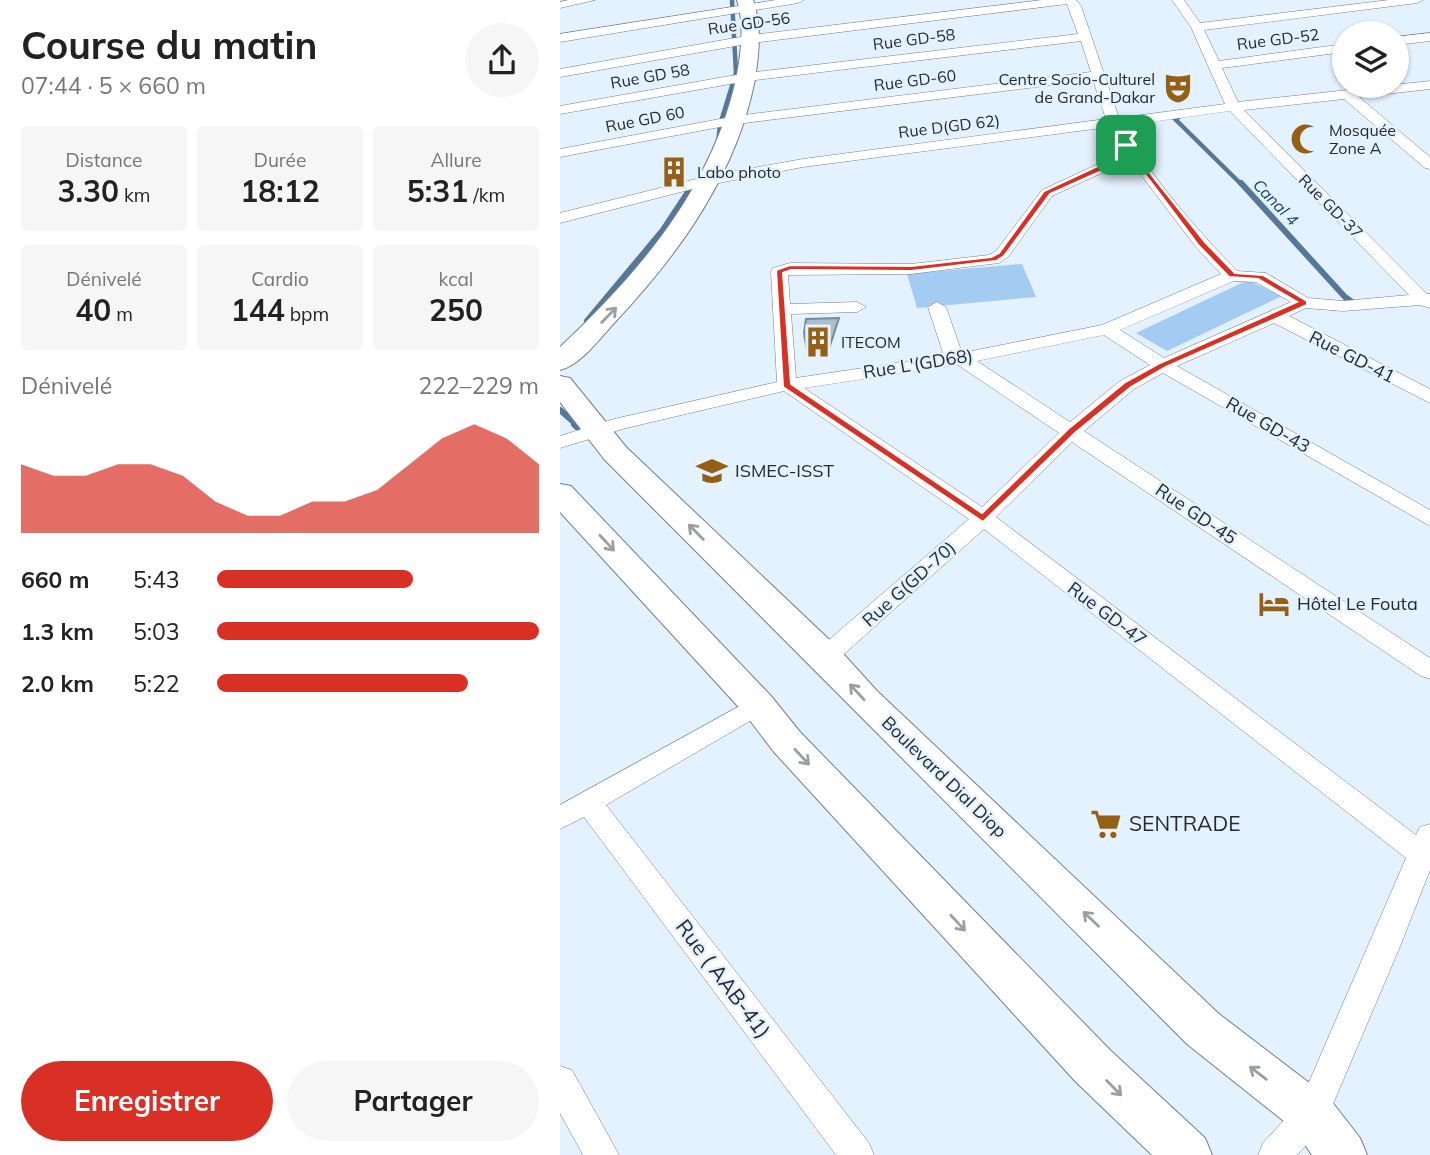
<!DOCTYPE html>
<html lang="fr">
<head>
<meta charset="utf-8">
<style>
  :root { --surface:#fff; --page:#f6f6f6; --text:#222; --muted:#767676; --accent:#d93025 }
  body { margin:0; font-family:Mulish,sans-serif; background:var(--page); color:var(--text); height:100vh; display:flex; flex-direction:column; font-size:26px; white-space:nowrap }
  * { box-sizing:border-box; margin:0 }
  p { font-size:23px; color:var(--muted) }
  .icon { flex:none; width:38px; height:38px; fill:none; stroke:currentColor; stroke-width:2; stroke-linecap:round; stroke-linejoin:round }
  .map { position:relative; flex:1; overflow:hidden }
  .side { display:flex; flex-direction:column; background:var(--surface); width:560px }
  .side>* { flex:none }
  .buttons { position:absolute; left:772px; top:21px; display:grid; gap:14px }
  .buttons a { display:grid; place-items:center; width:77px; height:77px; border-radius:50%; background:var(--surface); box-shadow:0 2px 5px #0004; font-size:35px }
  .pin { position:absolute; display:grid; place-items:center; width:60px; height:60px; color:#fff; margin:-30px; border-radius:14px; box-shadow:0 4px 10px #0006 }
  .round { display:grid; place-items:center; flex:none; width:74px; height:74px; border-radius:37px; background:var(--page) }
  .summary { display:flex; align-items:center; justify-content:space-between; height:119px; padding:0 21px }
  h1 { font-size:38px; font-weight:700; line-height:52px }
  .metrics { display:grid; grid-template-columns:repeat(3,1fr); gap:10px; height:119px; padding:7px 21px }
  .metrics div { display:grid; align-content:center; border-radius:7px; background:var(--page); text-align:center }
  .metrics b { font-size:30px; font-weight:700 }
  .metrics small { font-size:19px; font-weight:400 }
  .metrics p { font-size:19px }
  .chart { height:196px; padding:14px 21px }
  .chart p { display:flex; justify-content:space-between }
  .chart svg { width:100%; height:126px; margin-top:7px; fill:var(--accent); opacity:.7 }
  .cta { display:flex; gap:14px; margin-top:auto; padding:14px 21px }
  .cta a { flex:1; height:80px; border-radius:42px; background:var(--accent); color:#fff; font-size:28px; font-weight:700; line-height:80px; text-align:center }
  .cta a+a { background:var(--page); color:var(--text) }
  ul { padding:0 21px; list-style:none; font-size:23px }
  li { display:grid; grid-template-columns:112px 84px 1fr; align-items:center; height:52px }
  li i { height:18px; border-radius:9px; background:var(--accent) }
  main { display:flex; flex:1; min-height:0 }
  .map>svg:first-child { display:block }
  .green { fill:#a4cbf2 }
  .lines { fill:none; stroke-linecap:round; stroke-linejoin:round }
  .stream-far2 { stroke:#567898; stroke-width:4.5 }
  .stream-far1 { stroke:#567898; stroke-width:6 }
  .stream { stroke:#567898; stroke-width:8 }
  .building { fill:#aebdcd; stroke:#798897; stroke-width:2 }
  .street-casing { stroke:#707f8e; stroke-width:1 }
  .secondary-casing { stroke:#707f8e; stroke-width:2 }
  .street { fill:#fff; fill-rule:evenodd }
  .secondary { fill:#fff; fill-rule:evenodd }
  .oneway { stroke:#9c9fa2 }
  .route { fill:#d93025; stroke:#fff; stroke-width:2; fill-rule:evenodd }
  .labels { text-anchor:middle; stroke-width:5; stroke-linejoin:round; paint-order:stroke }
  .far-street-label { font-size:16px; fill:#242a30; stroke:#e4f1fe }
  .far-poi-label { font-size:16px; fill:#242a30; stroke:#e4f1fe; text-anchor:start }
  .far-water-label { font-size:16px; font-style:italic; fill:#144671; stroke:#e4f1fe }
  .street-label { font-size:18px; fill:#242a30; stroke:#e4f1fe }
  .poi-label { font-size:18px; fill:#242a30; stroke:#e4f1fe; text-anchor:start }
  .near-poi-label { font-size:21px; fill:#242a30; stroke:#e4f1fe; text-anchor:start }
  .near-street-label { font-size:21px; fill:#242a30; stroke:#e4f1fe }
</style>
</head>
<body>
<main>
<section class="side">
<div class="summary"><div><h1>Course du matin</h1><p>07:44 · 5 × 660 m</p></div><a class="round"><svg class="icon" aria-label="share" viewBox="0 0 24 24"><path d="M12 15V3M7 8l5-5 5 5M5 13v7h14v-7"/></svg></a></div>
<div class="metrics">
<div><p>Distance</p><b>3.30<small> km</small></b></div>
<div><p>Durée</p><b>18:12</b></div>
<div><p>Allure</p><b>5:31<small> /km</small></b></div>
</div>
<div class="metrics">
<div><p>Dénivelé</p><b>40<small> m</small></b></div>
<div><p>Cardio</p><b>144<small> bpm</small></b></div>
<div><p>kcal</p><b>250</b></div>
</div>
<div class="chart"><p><span>Dénivelé</span>222–229 m</p>
<svg viewBox="0 0 160 44" preserveAspectRatio="none"><path d="M0 44V20L10 24L20 24L30 20L40 20L50 24L60 33L70 38L80 38L90 33L100 33L110 29L120 20L130 11L140 6L150 11L160 20V44z"/></svg>
</div>
<ul>
<li><b>660 m</b>5:43<i style="width:61%"></i></li>
<li><b>1.3 km</b>5:03<i style="width:100%"></i></li>
<li><b>2.0 km</b>5:22<i style="width:78%"></i></li>
</ul>
<div class="cta"><a>Enregistrer</a><a>Partager</a></div>
</section>
<div class="map">
<svg width="870" height="1155" viewBox="0 0 870 1155">
  <rect width="100%" height="100%" fill="#e4f1fe"/>
  <g class="green">
    <path d="M462 264 476 297 357 308 347 274Z"/>
    <path d="M688 280 722 296 607 351 576 333Z"/>
  </g>
  <g class="lines">
    <g class="stream-far2">
      <path d="M619 117 614 118 682 185"/>
      <path d="M158 144 160 125 176 73 172 0"/>
      <path d="M133 185 135 182"/>
    </g>
    <g class="stream-far1">
      <path d="M681 183 785 297 796 305"/>
      <path d="M27 321 103 230 134 183"/>
      <path d="M0 410 17 425"/>
    </g>
    <path class="stream" d="M15 424 28 436"/>
  </g>
  <path class="building" d="M279 318 266 358 248 357 244 333 246 319Z"/>
  <g class="lines">
    <g class="street-casing">
      <g id="street">
        <path d="M9 0H35L0 8V2Z"/>
        <path d="M216 0H244L238 3 0 42V34Z"/>
        <path d="M482 0H516L521 6 559 118 665 104 631 27 612 0H624L640 23 829 0H863L857 3 644 30 659 61 784 44V52L662 68 678 102 870 81V89L799 97 870 157V169L865 168 784 99 684 110 867 294H870V308L860 305 783 311 746 308 729 316 870 389V403L714 323 617 366 870 510V526L603 373 574 389 524 431 870 658V679L861 676 512 442 436 517 856 835 860 827 870 824V870L839 949 764 1125 737 1155H698L703 1143 740 1103 846 858 424 529 274 663 265 666 256 663 253 657 256 651 409 519 224 391 66 428 0 448V436L54 419 217 382 211 272 213 268 230 263 351 264 429 255 436 251 482 190 536 165 558 144 549 127 243 167 148 185 0 223V213L148 176 243 159 546 119 533 80 176 124 0 157V149L176 116 531 72 521 41 187 81 0 114V106L187 73 518 34 507 4 192 43 0 77V69L192 35ZM670 111 849 295 783 301 748 298 706 273 677 271C636 229 591 177 562 126ZM565 154 636 247 661 274 542 325 402 353 386 307 377 302 368 307 384 356 236 378 231 314 297 312 306 307 297 302 230 304 228 275 351 274 439 263 448 257 492 196 546 171ZM674 281 696 282 731 302 604 358 560 330ZM544 335 590 365 560 381 510 422 417 361ZM398 365 499 433 422 507 244 388Z"/>
        <path d="M870 33V41L836 45V37Z"/>
        <path d="M198 696 207 699 211 705 207 711 46 805 309 1143 314 1155H276L24 817 0 829V805Z"/>
        <path d="M0 1066 12 1070 59 1155H23L0 1113Z"/>
      </g>
    </g>
    <g class="secondary-casing">
      <g id="secondary">
        <path d="M177 0H193C202 26 199 52 195 79 177 173 120 253 55 322 40 338 21 365 0 370V347C79 273 152 188 176 79 181 53 185 26 177 0Z"/>
        <path d="M0 376 10 378 66 447 278 648 317 691 659 1014 769 1098 800 1138 807 1155H752L735 1130 627 1044 44 459 0 402Z"/>
        <path d="M0 484 11 486 211 696 240 732 550 1050 645 1138 652 1155H592L516 1082 214 752 185 714 0 512Z"/>
      </g>
    </g>
    <use href="#street" class="street"/>
    <use href="#secondary" class="secondary"/>
  </g>
  <defs><path id="oneway-shaft" d="M-6 0H5M1.5-3L5.5 0L1.5 3" fill="none" stroke-width="1.6" stroke-linecap="round" stroke-linejoin="round" transform="scale(1.75)"/></defs>
  <g class="oneway">
    <use href="#oneway-shaft" transform="translate(49 315) rotate(-46)"/>
    <use href="#oneway-shaft" transform="translate(136 532) rotate(-135)"/>
    <use href="#oneway-shaft" transform="translate(47 543) rotate(47)"/>
    <use href="#oneway-shaft" transform="translate(297 692) rotate(-133)"/>
    <use href="#oneway-shaft" transform="translate(242 757) rotate(47)"/>
    <use href="#oneway-shaft" transform="translate(531 919) rotate(-136)"/>
    <use href="#oneway-shaft" transform="translate(398 923) rotate(47)"/>
    <use href="#oneway-shaft" transform="translate(698 1073) rotate(-143)"/>
    <use href="#oneway-shaft" transform="translate(554 1088) rotate(45)"/>
  </g>
  <path class="route" d="M566 143 645 242 675 273 703 275 747 301V305L606 367 571 387 515 433 423 522 223 387 216 270 230 265 351 266 431 257 439 253 484 191 538 166ZM566 149 639 246 669 277 698 279 737 302 600 363 564 383 508 429 422 513 231 384 223 273 231 270 351 271 436 261 444 256 490 194 544 170Z"/>
  <defs>
    <g id="theatre-bare" transform="scale(2.415)"><path d="M-5-5.5Q0-4 5-5.5V0Q5 5 0 6Q-5 5-5 0ZM-3.3-2.5H-1v1.5H-3.3ZM1-2.5H3.3v1.5H1ZM-2.8 1Q0 5.5 2.8 1Z" fill="#956016" stroke="#e4f1fe" stroke-width="2.5" paint-order="stroke"/></g>
    <g id="mosque-bare" transform="scale(2.415)"><path d="M3.5-4.9A6 6 0 1 0 3.5 4.9A5 5 0 1 1 3.5-4.9Z" fill="#956016" stroke="#e4f1fe" stroke-width="2.5" paint-order="stroke"/></g>
    <g id="building-bare" transform="scale(2.415)"><path d="M-4-6H4V6H1V3H-1V6H-4ZM-2.5-4.3h1.7v1.8h-1.7ZM.8-4.3h1.7v1.8H.8ZM-2.5-1h1.7V.8h-1.7ZM.8-1h1.7V.8H.8Z" fill="#956016" stroke="#e4f1fe" stroke-width="2.5" paint-order="stroke"/></g>
    <g id="university-bare" transform="scale(2.415)"><path d="M0-5L7-2L0 1L-7-2ZM-4 1L0 2.5L4 1V4Q0 6-4 4Z" fill="#956016" stroke="#e4f1fe" stroke-width="2.5" paint-order="stroke"/></g>
    <g id="hotel-bare" transform="scale(2.415)"><path d="M-6-4.5h1.5V1H6V5H4.5V3h-9V5H-6ZM-4 0a1.8 1.8 0 1 1 3.6 0ZM.5 0V-2.5h3Q6-2.5 6 0Z" fill="#956016" stroke="#e4f1fe" stroke-width="2.5" paint-order="stroke"/></g>
    <g id="supermarket-bare" transform="scale(2.415)"><path d="M-6-5.5h2.5l.6 2H6L4.5 2H-2.5L-4.4-4H-6ZM-1.5 3.2a1.3 1.3 0 1 0 .1 0ZM3 3.2a1.3 1.3 0 1 0 .1 0Z" fill="#956016" stroke="#e4f1fe" stroke-width="2.5" paint-order="stroke"/></g>
  </defs>
  <g fill-rule="evenodd">
    <use href="#theatre-bare" x="618" y="88"/>
    <use href="#mosque-bare" x="746" y="139"/>
    <use href="#building-bare" x="114" y="172"/>
    <use href="#building-bare" x="258" y="342"/>
    <use href="#university-bare" x="152" y="471"/>
    <use href="#hotel-bare" x="714" y="604"/>
    <use href="#supermarket-bare" x="546" y="824"/>
  </g>
  <g class="labels">
    <g class="far-street-label">
      <text transform="translate(189 23) rotate(-8)" y="6">Rue GD-56</text>
      <text transform="translate(354 39) rotate(-7)" y="6">Rue GD-58</text>
      <text transform="translate(718 39) rotate(-7)" y="6">Rue GD-52</text>
      <text transform="translate(90 76) rotate(-10)" y="6">Rue GD 58</text>
      <text transform="translate(355 80) rotate(-7)" y="6">Rue GD-60</text>
      <text transform="translate(85 119) rotate(-11)" y="6">Rue GD 60</text>
      <text transform="translate(389 126) rotate(-7)" y="6">Rue D(GD 62)</text>
      <text transform="translate(771 206) rotate(45)" y="6">Rue GD-37</text>
    </g>
    <g class="far-poi-label">
      <text x="595" y="85" text-anchor="end">Centre Socio-Culturel<tspan x="595" dy="18">de Grand-Dakar</tspan></text>
      <text x="769" y="136">Mosquée<tspan x="769" dy="18">Zone A</tspan></text>
      <text x="137" y="178">Labo photo</text>
      <text x="281" y="348">ITECOM</text>
    </g>
    <g class="far-water-label">
      <text transform="translate(716 202) rotate(46)" y="6">Canal 4</text>
    </g>
    <g class="street-label">
      <text transform="translate(792 357) rotate(27)" y="6">Rue GD-41</text>
      <text transform="translate(358 364) rotate(-9)" y="6">Rue L'(GD68)</text>
      <text transform="translate(708 425) rotate(30)" y="6">Rue GD-43</text>
      <text transform="translate(636 514) rotate(34)" y="6">Rue GD-45</text>
      <text transform="translate(349 584) rotate(-42)" y="6">Rue G(GD-70)</text>
      <text transform="translate(547 614) rotate(37)" y="6">Rue GD-47</text>
      <text transform="translate(384 777) rotate(44)" y="6">Boulevard Dial Diop</text>
    </g>
    <g class="poi-label">
      <text x="175" y="477">ISMEC-ISST</text>
      <text x="737" y="610">Hôtel Le Fouta</text>
    </g>
    <g class="near-poi-label">
      <text x="569" y="831">SENTRADE</text>
    </g>
    <g class="near-street-label">
      <text transform="translate(163 979) rotate(53)" y="7">Rue ( AAB-41)</text>
    </g>
  </g>
</svg>
<div class="buttons">
<a><svg class="icon" aria-label="layers" viewBox="0 0 24 24"><path d="M12 4l9 5-9 5-9-5zM3 14l9 5 9-5"/></svg></a>
</div>
<div class="pin" style="left:566px;top:145px;background:#1e9e55"><svg class="icon" aria-label="arrive" viewBox="0 0 24 24"><path d="M6 21V4h12l-3 4 3 4H6"/></svg></div>
</div>
</main>
</body>
</html>
